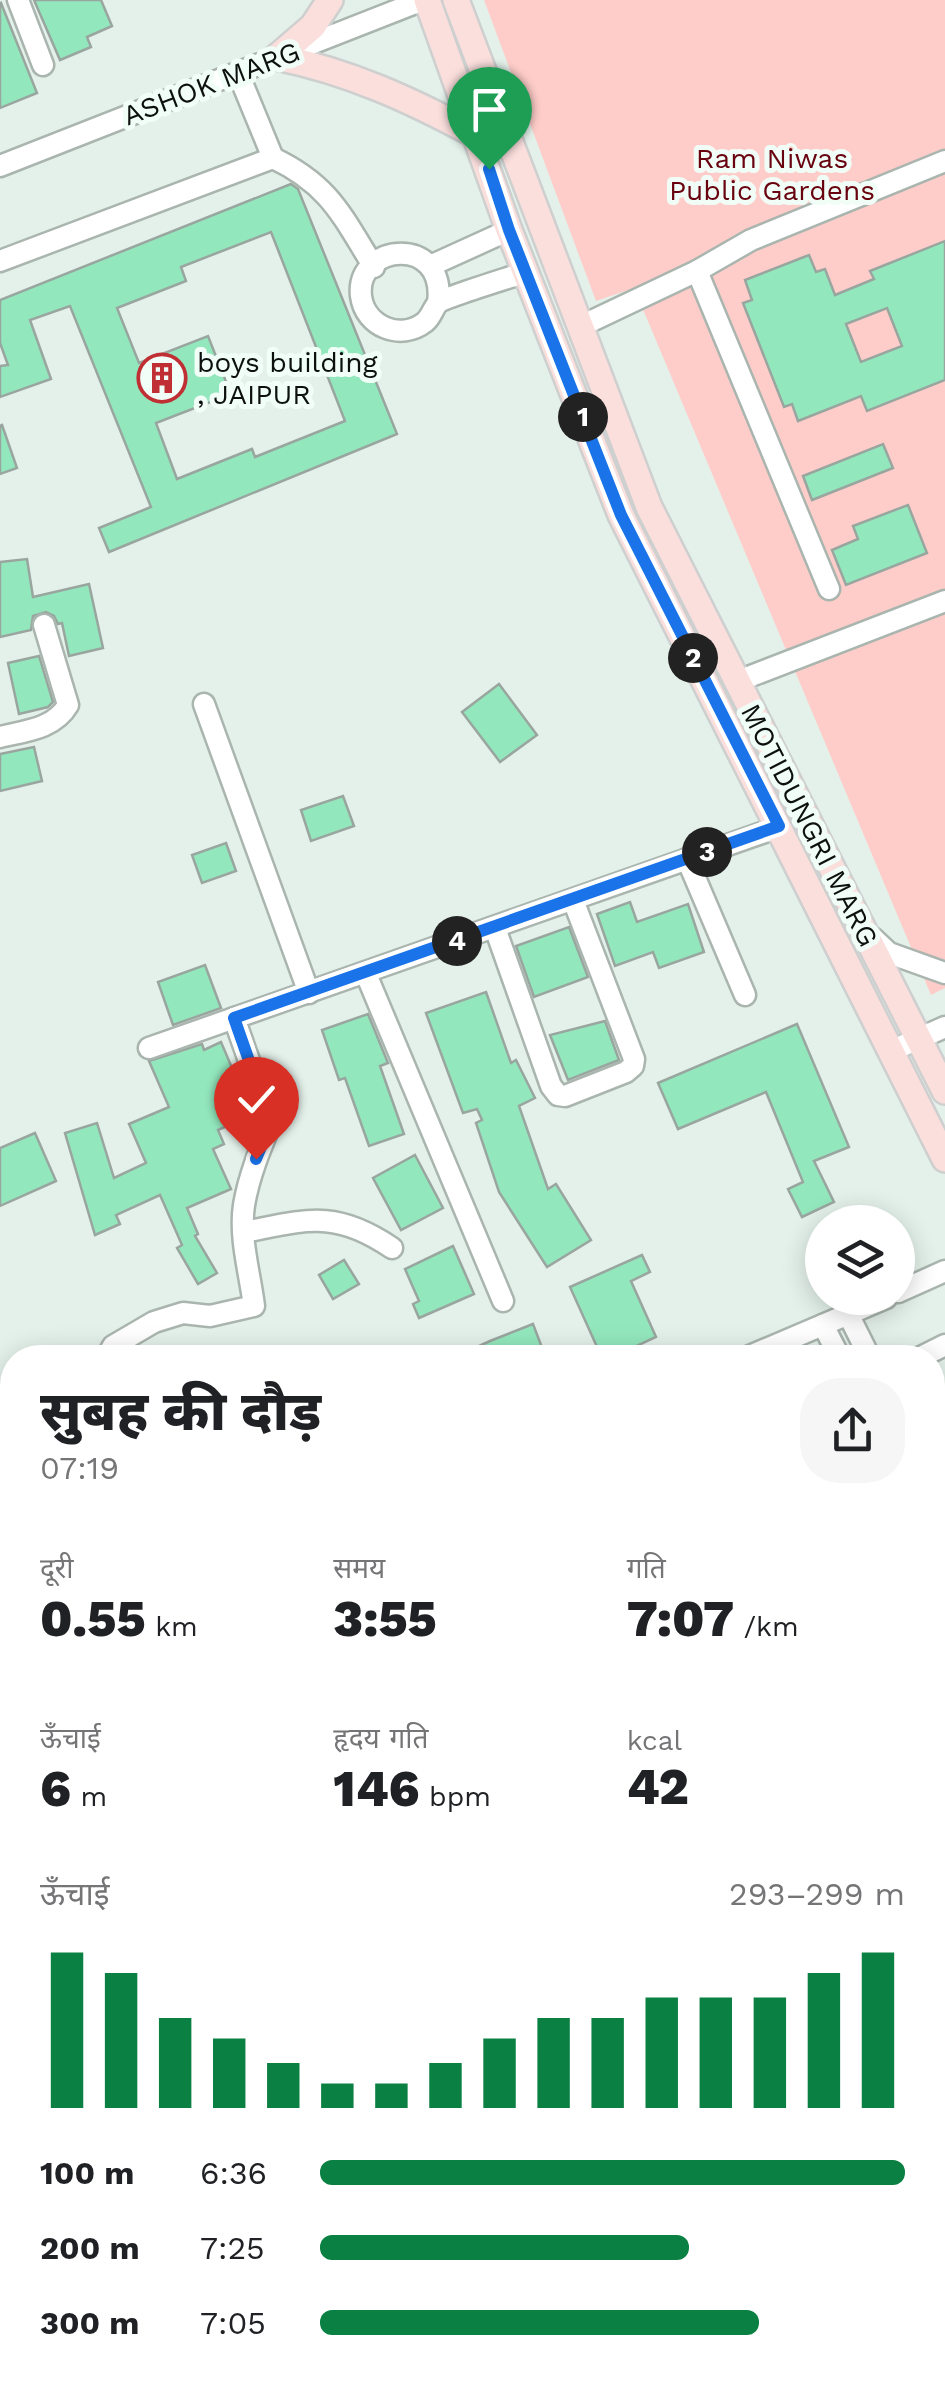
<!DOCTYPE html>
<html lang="hi">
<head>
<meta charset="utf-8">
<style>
  :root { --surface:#fff; --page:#f6f6f6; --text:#202124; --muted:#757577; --accent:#0b8043 }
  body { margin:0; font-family:"Work Sans","Noto Sans Devanagari",sans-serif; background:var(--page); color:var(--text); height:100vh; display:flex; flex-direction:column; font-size:38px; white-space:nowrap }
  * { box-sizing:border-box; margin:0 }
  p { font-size:32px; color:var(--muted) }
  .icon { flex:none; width:55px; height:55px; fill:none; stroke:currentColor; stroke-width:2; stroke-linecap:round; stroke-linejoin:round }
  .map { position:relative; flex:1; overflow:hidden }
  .details { position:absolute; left:0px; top:1345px; width:945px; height:1038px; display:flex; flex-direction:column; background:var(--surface); border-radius:40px 40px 0 0; box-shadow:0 5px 25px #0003 }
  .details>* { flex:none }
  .fabs { position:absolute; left:805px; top:1205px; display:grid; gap:20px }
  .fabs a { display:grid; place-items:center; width:110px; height:110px; border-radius:50%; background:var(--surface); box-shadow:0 5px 25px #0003; font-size:50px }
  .pin { position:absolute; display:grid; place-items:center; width:85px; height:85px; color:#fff; margin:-102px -42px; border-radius:50% 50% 50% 0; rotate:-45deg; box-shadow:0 0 10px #0007 }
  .pin .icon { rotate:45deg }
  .km { position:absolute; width:50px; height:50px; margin:-25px; border-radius:50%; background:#222; color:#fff; font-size:28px; line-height:50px; text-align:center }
  .round { display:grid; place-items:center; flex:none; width:105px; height:105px; border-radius:40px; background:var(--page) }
  .headline { display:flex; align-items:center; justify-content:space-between; height:170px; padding:0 40px }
  h1 { font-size:55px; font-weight:800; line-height:75px }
  .metrics { display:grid; grid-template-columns:repeat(3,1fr); gap:15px; height:170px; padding:10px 40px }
  .metrics div { display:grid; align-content:center }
  .metrics b { font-size:50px; font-weight:800 }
  .metrics small { font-size:28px; font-weight:400 }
  .metrics p { font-size:28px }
  .chart { height:280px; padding:20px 40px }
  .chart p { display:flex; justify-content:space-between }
  .chart svg { width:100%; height:180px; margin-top:10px; stroke:var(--accent); stroke-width:6 }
  ul { padding:0 40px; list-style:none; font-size:32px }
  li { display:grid; grid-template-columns:160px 120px 1fr; align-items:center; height:75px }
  li i { height:25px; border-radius:12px; background:var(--accent) }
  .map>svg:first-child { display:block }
  .green { fill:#fecdc9 }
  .building { fill:#93e7bd; stroke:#99a69f; stroke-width:2.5; fill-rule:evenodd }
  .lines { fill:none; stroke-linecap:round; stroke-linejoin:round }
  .minor-casing { stroke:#a9b5ae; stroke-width:25 }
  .major-casing { stroke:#cecfcf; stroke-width:30 }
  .minor { stroke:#fff; stroke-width:20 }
  .major { stroke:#fadfdd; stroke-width:25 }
  .route-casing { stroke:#fff; stroke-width:20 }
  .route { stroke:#1a73e8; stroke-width:12 }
  .labels { text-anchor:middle; stroke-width:10; stroke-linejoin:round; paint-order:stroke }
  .street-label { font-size:28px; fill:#0c100e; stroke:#f1fef7 }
  .park-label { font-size:28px; fill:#69020f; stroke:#f1fef7 }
  .poi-label { font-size:28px; fill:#0c100e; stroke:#f1fef7; text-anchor:start }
</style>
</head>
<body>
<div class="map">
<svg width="945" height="2381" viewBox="0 0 945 2381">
  <rect width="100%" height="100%" fill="#e4f1ea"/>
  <path class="green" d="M484 0H945V988L931 995 634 288 596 301Z"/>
  <g class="building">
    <path d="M34 0H101L112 26 87 37 91 47 60 60Z"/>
    <path d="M1 3 37 93 0 108V4Z"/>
    <path d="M291 184 298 189 397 434 109 552 99 528 151 507 70 306 30 320 51 379 0 397V366L8 365 0 343V300ZM271 232 345 421 255 457 252 449 177 479 156 423 231 394 208 336 139 363 117 308 186 281 181 267Z"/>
    <path d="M945 241V380L867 411 861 396 798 421 792 404 784 407 743 303 752 300 745 280 809 255 816 272 825 269 835 295 874 279 870 271ZM887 308 902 346 861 362 846 324Z"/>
    <path d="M2 425 17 468 0 474V426Z"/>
    <path d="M883 444 893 468 812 500 803 476Z"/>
    <path d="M908 505 927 553 846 585 832 550 858 539 853 526Z"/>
    <path d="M27 559 33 597 89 584 103 648 69 656 62 623 58 624 54 616 46 612 33 616 31 630 0 637V562Z"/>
    <path d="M39 656 53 702 48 707 19 714 8 663Z"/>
    <path d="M499 684 537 735 500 762 462 712Z"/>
    <path d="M34 747 42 781 0 791V754Z"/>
    <path d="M343 796 354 826 311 841 301 810Z"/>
    <path d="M226 843 236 871 202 883 192 855Z"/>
    <path d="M630 902 637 922 688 904 704 952 659 968 653 952 615 966 597 914Z"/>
    <path d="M569 927 588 977 534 997 516 946Z"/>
    <path d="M205 965 221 1008 173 1025 158 982Z"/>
    <path d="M486 992 511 1063 516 1060 535 1098 519 1106 548 1189 556 1184 591 1240 547 1267 499 1192 476 1123 482 1120 477 1109 463 1113 426 1013Z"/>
    <path d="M368 1014 388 1063 380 1066 404 1134 369 1146 345 1078 339 1080 322 1030Z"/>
    <path d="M605 1021 619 1060 568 1080 550 1035Z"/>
    <path d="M797 1024 849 1147 814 1161 834 1202 802 1217 788 1189 803 1182 766 1092 678 1129 658 1083Z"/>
    <path d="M221 1042 252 1115 218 1130 224 1144 213 1149 231 1189 187 1208 198 1234 195 1236 217 1273 198 1284 177 1248 182 1245 160 1195 116 1215 120 1224 95 1235 65 1133 97 1123 114 1178 146 1163 129 1124 169 1107 149 1061 202 1044 204 1050Z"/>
    <path d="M35 1133 56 1181 0 1206V1148Z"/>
    <path d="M415 1155 443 1208 401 1230 373 1178Z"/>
    <path d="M453 1246 474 1294 419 1318 413 1304 419 1301 405 1269Z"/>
    <path d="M642 1255 650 1272 631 1281 656 1337 611 1358H602L570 1287Z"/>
    <path d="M344 1260 359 1284 333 1299 319 1275Z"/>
    <path d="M533 1324 546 1358H453L490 1341Z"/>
  </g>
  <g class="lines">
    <g class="minor-casing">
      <g id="minor">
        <path d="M18 0 43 65"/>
        <path d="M238 73 273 158"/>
        <path d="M0 166 423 0"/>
        <path d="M0 261 273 158C330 185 342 216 374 267"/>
        <path d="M430 266 509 230"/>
        <path d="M697 271 751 240 945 161"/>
        <path d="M438 303C447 234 355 243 361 296 365 327 401 341 425 322 432 316 433 308 438 303 445 297 512 277 526 272"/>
        <path d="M579 327 697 271 829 589"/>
        <path d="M738 681 945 601"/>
        <path d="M204 704 309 993"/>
        <path d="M0 737C25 731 54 729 68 705L44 625"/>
        <path d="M687 859 745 995"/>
        <path d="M495 928 551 1086 558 1095 565 1096 626 1072 633 1066 634 1059 573 900"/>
        <path d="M873 938 889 953 945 973"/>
        <path d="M366 974 503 1301"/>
        <path d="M149 1048 779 827"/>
        <path d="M891 1051 945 1027"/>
        <path d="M244 1232C306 1220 335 1209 392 1248"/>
        <path d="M898 1292 945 1271"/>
        <path d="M848 1314 870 1358"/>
        <path d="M823 1325 840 1358"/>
        <path d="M106 1358 113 1346 154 1322 183 1313 210 1316 254 1306C250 1274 239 1237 244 1205 249 1176 260 1149 271 1123L234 1018"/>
        <path d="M745 1358 886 1298"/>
        <path d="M919 1358 945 1345"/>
        <path d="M0 1474 12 1467"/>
        <path d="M932 1494 942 1490"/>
        <path d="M0 1504 12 1538"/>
        <path d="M932 1541 945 1565"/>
        <path d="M0 1672 12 1666"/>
        <path d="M932 1680 945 1675"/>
        <path d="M932 2061 945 2058"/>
        <path d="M0 2078 12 2073"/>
        <path d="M937 2208 945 2207"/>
        <path d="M309 2370 310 2381"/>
        <path d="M564 2370 566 2381"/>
      </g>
    </g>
    <g class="major-casing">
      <g id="major">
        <path d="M427 0 509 230 621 515 945 1159"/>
        <path d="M456 0 649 507 945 1091"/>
        <path d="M277 57C350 72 411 100 476 135"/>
        <path d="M277 57 313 26 330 0"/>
      </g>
    </g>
    <use href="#minor" class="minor"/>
    <use href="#major" class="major"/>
  </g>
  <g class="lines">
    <g class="route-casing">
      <path id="route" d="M256 1159 271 1123 234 1018 779 826 621 515 509 230 489 169"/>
    </g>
    <use href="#route" class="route"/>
  </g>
  <defs>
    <g id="building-ring" transform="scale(2.5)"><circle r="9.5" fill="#f1fef7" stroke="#bf2f34" stroke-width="1.5"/><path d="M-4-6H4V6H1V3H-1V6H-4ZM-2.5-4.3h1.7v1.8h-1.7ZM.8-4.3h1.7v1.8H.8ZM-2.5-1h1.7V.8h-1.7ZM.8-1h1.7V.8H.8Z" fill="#bf2f34"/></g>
  </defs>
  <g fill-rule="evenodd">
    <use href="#building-ring" x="162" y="378"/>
  </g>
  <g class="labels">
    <g class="street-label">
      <text transform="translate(211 83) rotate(-21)" y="10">ASHOK MARG</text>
      <text transform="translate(810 825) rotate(63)" y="10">MOTIDUNGRI MARG</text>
    </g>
    <g class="park-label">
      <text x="772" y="168">Ram Niwas<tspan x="772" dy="32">Public Gardens</tspan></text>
    </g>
    <g class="poi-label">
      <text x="197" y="372">boys building<tspan x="197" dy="32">, JAIPUR</tspan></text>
    </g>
  </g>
</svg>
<div class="fabs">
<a><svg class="icon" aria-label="layers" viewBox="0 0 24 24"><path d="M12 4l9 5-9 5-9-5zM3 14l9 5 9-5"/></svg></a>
</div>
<div class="pin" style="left:489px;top:169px;background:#1e9e55"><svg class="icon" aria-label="arrive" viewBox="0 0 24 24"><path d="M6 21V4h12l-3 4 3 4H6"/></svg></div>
<div class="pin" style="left:256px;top:1159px;background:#d93025"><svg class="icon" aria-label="check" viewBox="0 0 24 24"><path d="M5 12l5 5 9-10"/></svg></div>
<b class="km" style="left:583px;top:417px">1</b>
<b class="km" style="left:693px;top:658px">2</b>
<b class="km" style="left:707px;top:852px">3</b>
<b class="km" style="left:457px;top:941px">4</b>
<section class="details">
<div class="headline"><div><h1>सुबह की दौड़</h1><p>07:19</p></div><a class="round"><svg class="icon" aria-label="share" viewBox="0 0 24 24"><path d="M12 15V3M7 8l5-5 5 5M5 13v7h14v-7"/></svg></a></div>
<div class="metrics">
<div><p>दूरी</p><b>0.55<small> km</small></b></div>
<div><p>समय</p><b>3:55</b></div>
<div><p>गति</p><b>7:07<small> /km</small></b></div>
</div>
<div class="metrics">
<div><p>ऊँचाई</p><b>6<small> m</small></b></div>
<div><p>हृदय गति</p><b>146<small> bpm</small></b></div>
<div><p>kcal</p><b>42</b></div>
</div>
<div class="chart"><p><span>ऊँचाई</span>293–299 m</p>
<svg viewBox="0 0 160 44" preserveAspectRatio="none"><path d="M5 44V6M15 44V11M25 44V22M35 44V27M45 44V33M55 44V38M65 44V38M75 44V33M85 44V27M95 44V22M105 44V22M115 44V17M125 44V17M135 44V17M145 44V11M155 44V6"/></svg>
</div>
<ul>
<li><b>100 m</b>6:36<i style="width:100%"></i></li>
<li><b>200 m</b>7:25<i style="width:63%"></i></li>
<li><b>300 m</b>7:05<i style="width:75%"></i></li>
</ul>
</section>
</div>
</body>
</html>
